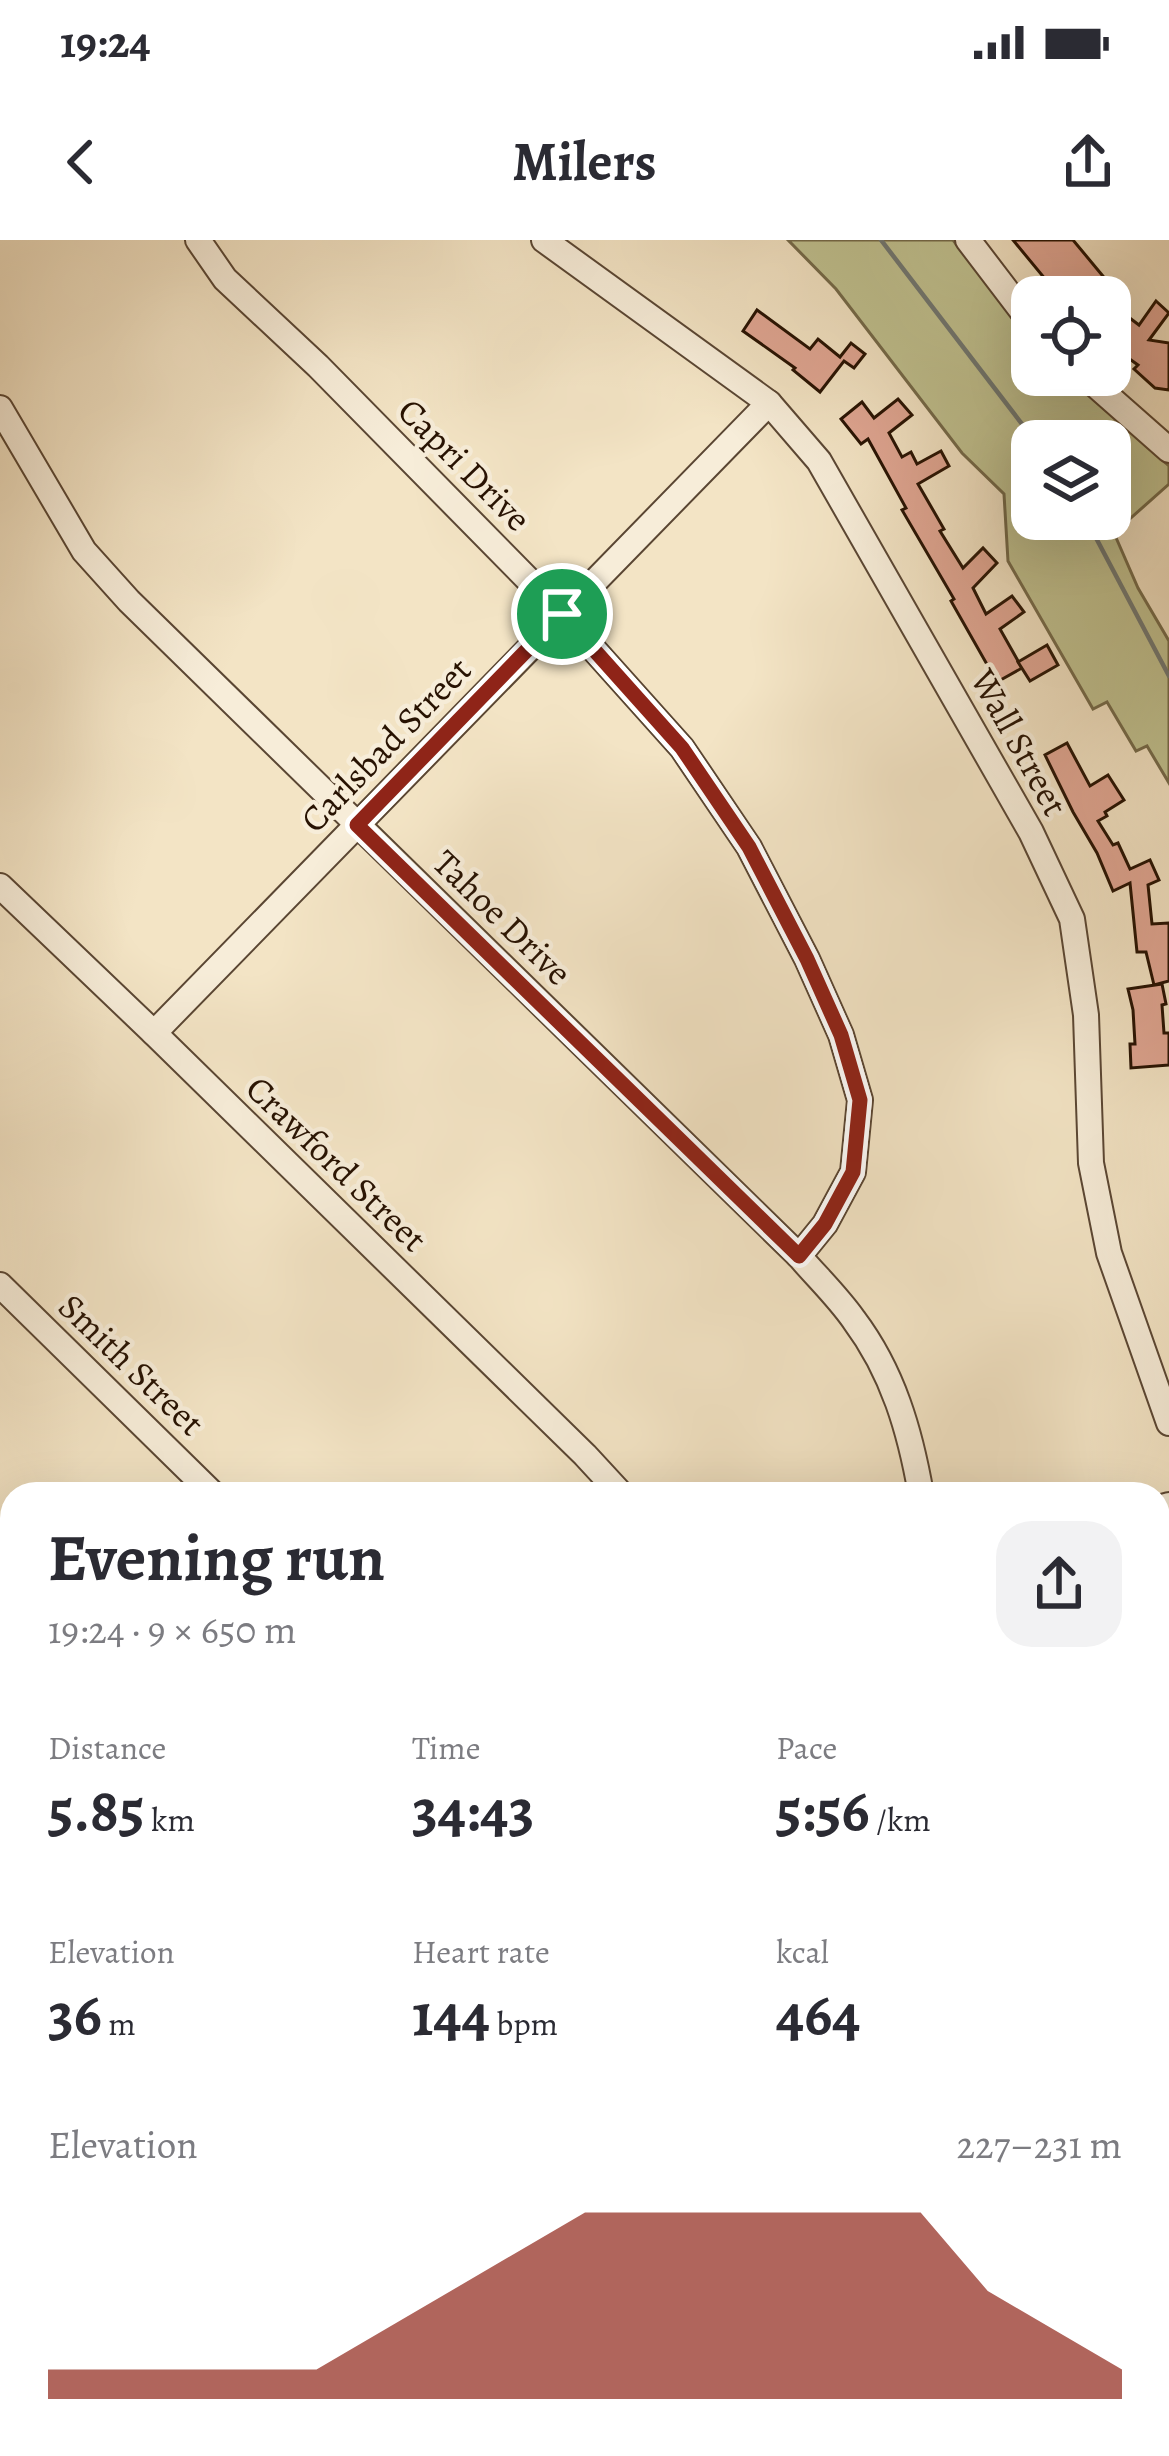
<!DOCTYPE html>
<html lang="en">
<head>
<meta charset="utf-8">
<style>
  :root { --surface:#fff; --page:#f2f2f3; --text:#2b2b33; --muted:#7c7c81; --accent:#8f2418 }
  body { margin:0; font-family:Alegreya,serif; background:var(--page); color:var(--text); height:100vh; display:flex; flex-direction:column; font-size:45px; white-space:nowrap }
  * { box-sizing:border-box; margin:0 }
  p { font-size:39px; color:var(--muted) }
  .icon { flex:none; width:66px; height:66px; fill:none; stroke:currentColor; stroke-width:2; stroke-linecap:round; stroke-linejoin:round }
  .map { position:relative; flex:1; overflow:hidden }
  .side { position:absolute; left:0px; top:1242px; width:1170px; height:975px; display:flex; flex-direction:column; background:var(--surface); border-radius:36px 36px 0 0; box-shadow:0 12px 48px #0002 }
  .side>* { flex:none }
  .tools { position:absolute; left:1011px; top:36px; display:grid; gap:24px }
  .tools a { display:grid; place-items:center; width:120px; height:120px; border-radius:24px; background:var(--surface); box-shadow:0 12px 48px #0002; font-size:60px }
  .pin { position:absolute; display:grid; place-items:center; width:102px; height:102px; color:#fff; margin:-51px; border:6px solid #fff; border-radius:50%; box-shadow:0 3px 12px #0007 }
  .round { display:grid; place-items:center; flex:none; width:126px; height:126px; border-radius:36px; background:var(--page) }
  .head { display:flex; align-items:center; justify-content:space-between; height:204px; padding:0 48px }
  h1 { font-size:66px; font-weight:700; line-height:90px }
  .metrics { display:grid; grid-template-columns:repeat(3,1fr); gap:18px; height:204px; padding:12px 48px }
  .metrics div { display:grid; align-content:center }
  .metrics b { font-size:60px; font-weight:700 }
  .metrics small { font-size:33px; font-weight:400 }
  .metrics p { font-size:33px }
  .chart { height:336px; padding:24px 48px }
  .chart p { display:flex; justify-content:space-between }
  .chart svg { width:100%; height:216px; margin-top:12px; fill:var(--accent); opacity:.7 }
  .status { display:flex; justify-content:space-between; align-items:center; height:84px; padding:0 60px; background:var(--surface); direction:ltr }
  .status svg { height:33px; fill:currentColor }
  header { display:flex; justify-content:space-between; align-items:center; height:156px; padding:0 48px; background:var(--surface); font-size:54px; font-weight:700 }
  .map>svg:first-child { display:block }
  .green { fill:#c0c291; stroke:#746a4a; stroke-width:3; fill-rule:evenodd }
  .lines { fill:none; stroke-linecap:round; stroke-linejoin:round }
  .stream { stroke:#707873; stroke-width:4.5 }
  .building { fill:#e0a693; stroke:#271202; stroke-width:3 }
  .minor-casing { stroke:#5a4633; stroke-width:28 }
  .minor { stroke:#f7edd9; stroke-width:24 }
  .route-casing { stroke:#fff; stroke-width:24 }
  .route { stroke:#8f2418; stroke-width:15 }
  .labels { text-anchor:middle; stroke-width:9; stroke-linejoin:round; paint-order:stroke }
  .street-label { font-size:36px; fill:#271202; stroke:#f7edd9 }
</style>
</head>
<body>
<div class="status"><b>19:24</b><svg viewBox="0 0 49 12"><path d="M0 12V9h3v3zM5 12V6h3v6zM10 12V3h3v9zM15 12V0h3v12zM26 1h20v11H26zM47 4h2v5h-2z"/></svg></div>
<header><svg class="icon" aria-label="back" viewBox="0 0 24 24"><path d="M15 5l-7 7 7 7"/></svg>Milers<svg class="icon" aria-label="share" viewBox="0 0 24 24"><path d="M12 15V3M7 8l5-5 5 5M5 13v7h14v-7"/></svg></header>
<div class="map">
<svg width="1169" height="2216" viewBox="0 0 1169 2216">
  <rect width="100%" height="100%" fill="#f3e4c5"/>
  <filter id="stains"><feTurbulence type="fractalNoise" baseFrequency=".00167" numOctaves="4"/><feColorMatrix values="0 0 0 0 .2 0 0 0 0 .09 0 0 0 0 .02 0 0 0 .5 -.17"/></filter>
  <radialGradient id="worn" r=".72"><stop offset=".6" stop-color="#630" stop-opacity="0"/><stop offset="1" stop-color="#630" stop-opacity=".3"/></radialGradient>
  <g class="green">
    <path d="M788 0H953L1032 102V135H1066L1169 226V244L1114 293 1138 348 1169 401V543L1147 506 1136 511 1107 462 1093 469 1008 321 1004 254 962 213 836 49ZM1032 201H1110V279H1032Z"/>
    <path d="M1169 1570V2216H0V2173L12 2161V2205H1158V1571Z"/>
  </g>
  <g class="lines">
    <g class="stream">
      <path d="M881 0 1035 201"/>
      <path d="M1086 279 1169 436"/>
    </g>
  </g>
  <g class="building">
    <path d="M1013 0H1073L1107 41 1092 57H1060Z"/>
    <path d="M1156 61 1169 73 1149 100 1169 103V150L1155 148 1134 129 1138 125 1110 105V63L1139 85Z"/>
    <path d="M757 70 810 109 818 99 840 117 851 103 865 114 854 128 844 121 820 152 793 130 795 128 743 91Z"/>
    <path d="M898 159 912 175 889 193 902 217 911 212 917 224 941 211 949 226 918 244 944 289 940 291 963 328 983 308 997 323 973 348 986 374 1012 356 1024 372 1000 389 1022 428 997 442 951 361 954 359 902 270 906 268 868 199 861 204 841 179 862 162 874 178Z"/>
    <path d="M1047 405 1058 425 1030 441 1018 422Z"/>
    <path d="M1067 503 1090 546 1108 535 1124 560 1105 572 1107 576 1098 581 1113 605 1118 603 1130 629 1150 620 1159 640 1148 645 1152 684 1169 683V741L1154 745 1146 712H1137L1130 643 1113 651 1097 613 1073 572 1045 515Z"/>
    <path d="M1162 744 1166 764 1162 765 1164 793H1169V825L1131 828 1130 804H1135L1133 770 1128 749Z"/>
  </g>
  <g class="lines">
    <g class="minor-casing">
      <g id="minor">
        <path d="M198 0 225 39 318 126 562 374 682 508 749 607 807 719 841 795 860 860 853 932 825 984 799 1016"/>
        <path d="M544 0 769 163 819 221 1031 592 1072 679 1086 775 1091 923 1109 1013 1169 1183"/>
        <path d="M968 0 1032 84"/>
        <path d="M1084 135 1169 210"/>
        <path d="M0 168 84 311 129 361 799 1016C817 1037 838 1057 854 1080 893 1132 910 1191 921 1254"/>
        <path d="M0 646 154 793 585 1215 621 1254"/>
        <path d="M154 793 769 163"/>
        <path d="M0 1045 213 1254"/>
        <path d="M1158 1268 1169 1265"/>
        <path d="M0 1431 12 1421"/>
        <path d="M1158 1542H1169"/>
        <path d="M0 1780 12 1768"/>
        <path d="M0 2118 12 2134"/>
        <path d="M0 2160 12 2149"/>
      </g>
    </g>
    <use href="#minor" class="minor"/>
  </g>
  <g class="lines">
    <g class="route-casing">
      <path id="route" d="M562 374 682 508 749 607 807 719 841 795 860 860 853 932 825 984 799 1016 357 585Z"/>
    </g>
    <use href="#route" class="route"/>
  </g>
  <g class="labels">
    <g class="street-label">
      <text transform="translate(465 224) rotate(45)" y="13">Capri Drive</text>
      <text transform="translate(1020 502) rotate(61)" y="13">Wall Street</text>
      <text transform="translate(385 504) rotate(-46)" y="13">Carlsbad Street</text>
      <text transform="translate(503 677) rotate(44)" y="13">Tahoe Drive</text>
      <text transform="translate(337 923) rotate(44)" y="13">Crawford Street</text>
      <text transform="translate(132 1124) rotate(44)" y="13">Smith Street</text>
    </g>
  </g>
  <rect width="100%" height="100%" filter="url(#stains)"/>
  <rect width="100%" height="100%" fill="url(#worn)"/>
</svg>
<div class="tools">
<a><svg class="icon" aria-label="locate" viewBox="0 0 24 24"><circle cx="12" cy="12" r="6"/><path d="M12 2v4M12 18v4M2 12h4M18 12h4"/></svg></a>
<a><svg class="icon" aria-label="layers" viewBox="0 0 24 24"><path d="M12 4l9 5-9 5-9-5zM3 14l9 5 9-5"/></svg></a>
</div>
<div class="pin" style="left:562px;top:374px;background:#1e9e55"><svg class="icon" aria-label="arrive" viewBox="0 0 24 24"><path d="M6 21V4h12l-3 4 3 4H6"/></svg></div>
<section class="side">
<div class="head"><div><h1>Evening run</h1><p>19:24 · 9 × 650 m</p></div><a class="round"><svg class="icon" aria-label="share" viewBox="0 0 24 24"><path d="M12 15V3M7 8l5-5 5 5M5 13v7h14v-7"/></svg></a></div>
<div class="metrics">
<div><p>Distance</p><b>5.85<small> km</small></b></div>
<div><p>Time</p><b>34:43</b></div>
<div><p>Pace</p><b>5:56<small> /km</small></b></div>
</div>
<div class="metrics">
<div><p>Elevation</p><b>36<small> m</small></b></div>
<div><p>Heart rate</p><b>144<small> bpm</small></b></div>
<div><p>kcal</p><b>464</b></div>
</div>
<div class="chart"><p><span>Elevation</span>227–231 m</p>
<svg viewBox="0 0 160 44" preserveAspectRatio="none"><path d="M0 44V38L10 38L20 38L30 38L40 38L50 30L60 22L70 14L80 6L90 6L100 6L110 6L120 6L130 6L140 22L150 30L160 38V44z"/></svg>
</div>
</section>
</div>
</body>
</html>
